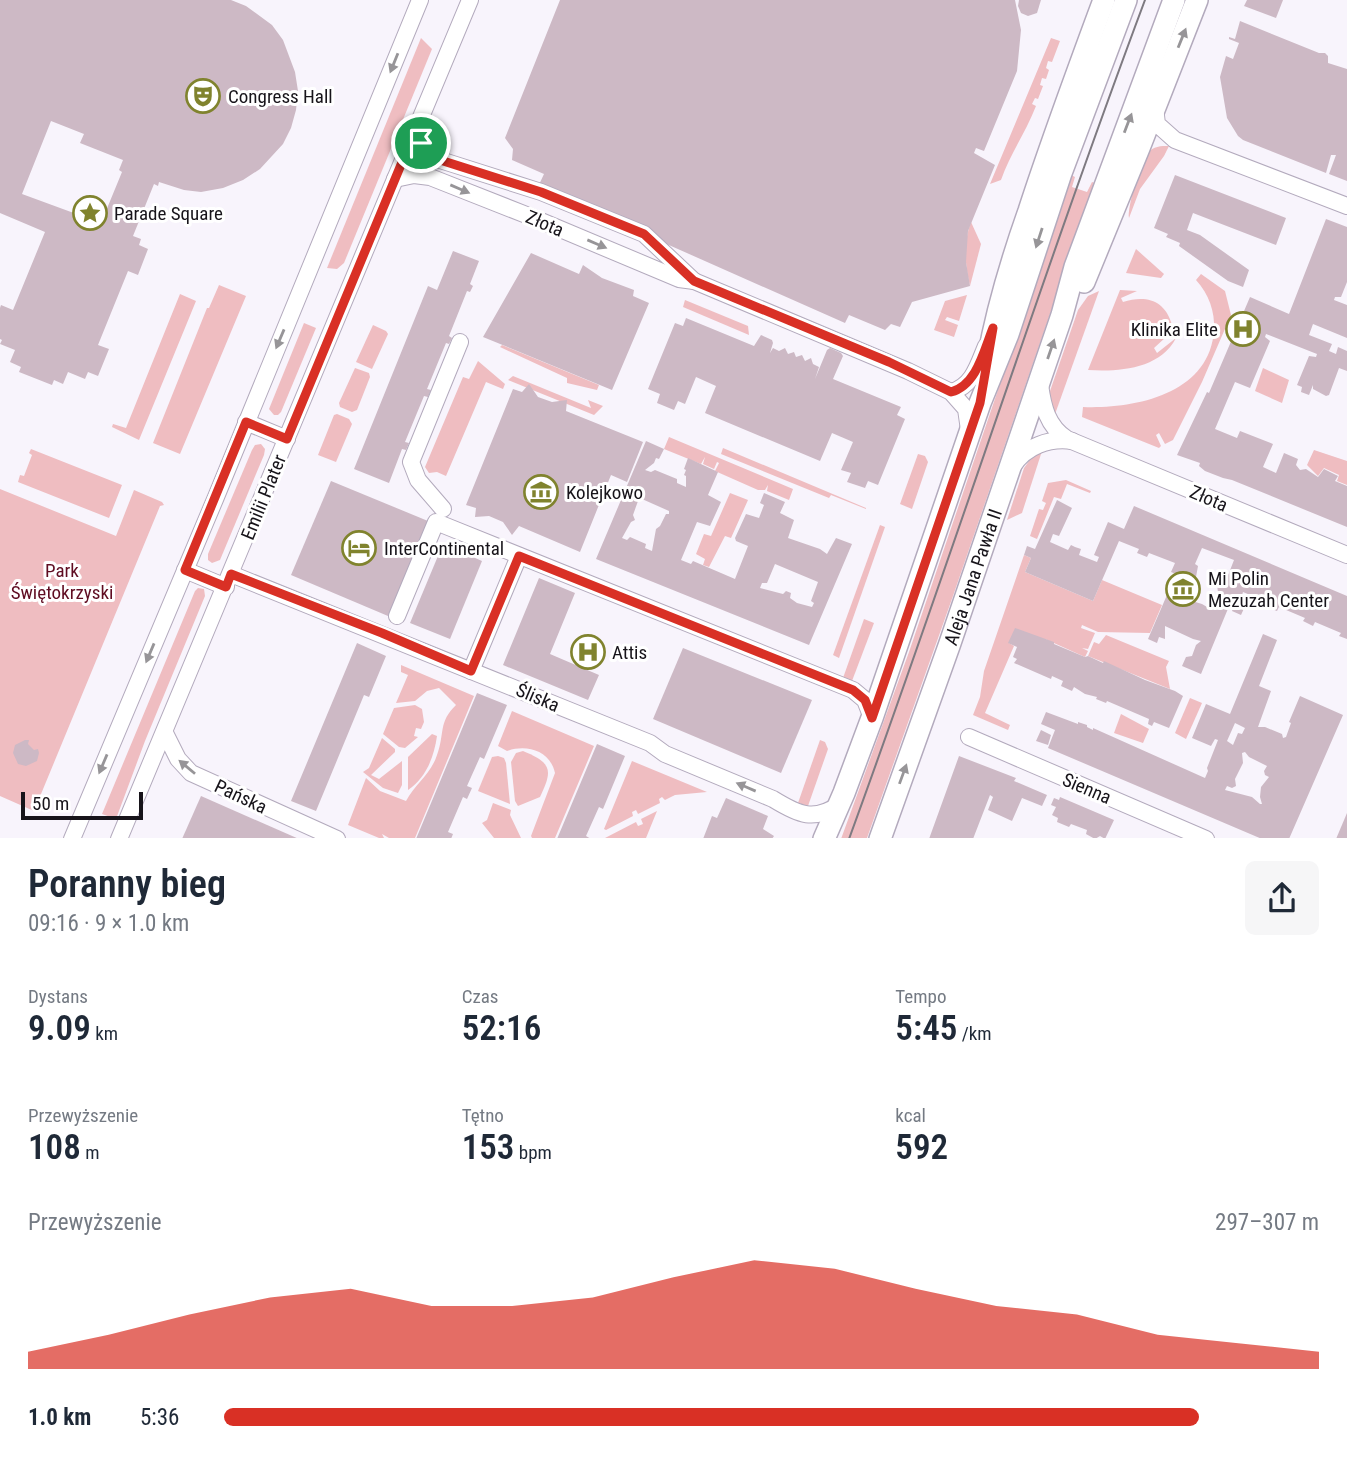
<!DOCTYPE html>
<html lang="pl">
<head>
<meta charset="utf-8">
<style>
  :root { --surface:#fff; --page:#f6f6f7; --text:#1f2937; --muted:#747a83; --accent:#d93025 }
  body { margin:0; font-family:"Roboto Condensed",sans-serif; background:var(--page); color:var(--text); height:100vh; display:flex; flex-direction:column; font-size:26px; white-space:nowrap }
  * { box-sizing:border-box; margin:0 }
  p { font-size:23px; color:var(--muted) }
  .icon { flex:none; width:38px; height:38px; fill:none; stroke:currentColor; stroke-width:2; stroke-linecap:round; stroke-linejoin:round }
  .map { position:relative; height:838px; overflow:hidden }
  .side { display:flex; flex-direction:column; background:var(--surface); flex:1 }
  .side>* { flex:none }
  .scale { position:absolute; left:21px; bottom:18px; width:122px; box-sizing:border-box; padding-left:7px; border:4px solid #17141a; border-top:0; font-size:19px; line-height:24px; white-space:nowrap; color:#17141a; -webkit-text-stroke:5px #fff; paint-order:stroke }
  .pin { position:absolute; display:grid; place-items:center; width:60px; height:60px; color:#fff; margin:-30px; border:4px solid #fff; border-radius:50%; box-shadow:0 2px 7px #0007 }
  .round { display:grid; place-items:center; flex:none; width:74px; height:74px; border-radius:10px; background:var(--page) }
  .summary { display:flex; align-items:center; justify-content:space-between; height:119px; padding:0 28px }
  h1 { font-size:38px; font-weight:600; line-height:52px }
  .figures { display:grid; grid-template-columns:repeat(3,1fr); gap:10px; height:119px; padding:7px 28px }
  .figures div { display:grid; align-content:center }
  .figures b { font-size:35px; font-weight:600 }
  .figures small { font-size:19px; font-weight:400 }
  .figures p { font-size:19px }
  .chart { height:196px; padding:14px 28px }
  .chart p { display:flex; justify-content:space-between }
  .chart svg { width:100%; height:126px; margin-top:7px; fill:var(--accent); opacity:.7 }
  ul { padding:0 28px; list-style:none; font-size:23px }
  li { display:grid; grid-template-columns:112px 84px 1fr; align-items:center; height:52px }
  li i { height:18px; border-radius:9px; background:var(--accent) }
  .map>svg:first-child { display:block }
  .green { fill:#efbdc1 }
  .building { fill:#cdb9c5; fill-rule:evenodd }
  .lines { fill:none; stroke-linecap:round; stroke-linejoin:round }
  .minor-casing { stroke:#b3aabd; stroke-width:18 }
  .major-casing { stroke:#b3aabd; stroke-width:24 }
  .minor { stroke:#fff; stroke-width:16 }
  .major { stroke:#fff; stroke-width:21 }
  .tram { stroke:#7e7a81; stroke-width:2 }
  .oneway { fill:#979598 }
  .route-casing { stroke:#fff; stroke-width:14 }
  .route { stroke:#d93025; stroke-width:9 }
  .labels { text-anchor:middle; stroke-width:6; stroke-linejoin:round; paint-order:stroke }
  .poi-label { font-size:19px; fill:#17141a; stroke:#fff; text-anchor:start }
  .street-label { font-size:19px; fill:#17141a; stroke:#fff }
  .park-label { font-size:19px; fill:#5f0c21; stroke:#fff }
</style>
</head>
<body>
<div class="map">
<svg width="1347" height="839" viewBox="0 0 1347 839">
  <rect width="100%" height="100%" fill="#f8f4fc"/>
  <g class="green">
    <path d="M421 38 432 49 344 263 337 269 327 268Z"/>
    <path d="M1051 38 1060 41 1052 62 1048 61 1046 68 1049 70 1046 79 1042 78 1040 85 1043 86 1038 99 1035 98 1032 104 1036 106C1026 132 1010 154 1001 180L990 184Z"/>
    <path d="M1169 146 1164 156 1140 189 1129 218C1127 207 1141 162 1148 153 1153 146 1161 146 1169 146Z"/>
    <path d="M1071 175 1075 177 1072 187 1087 192 1092 182 1095 183 953 596 867 838 841 839 909 652Z"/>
    <path d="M971 222 981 244 970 286C965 266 963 242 971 222Z"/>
    <path d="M1136 249 1164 274 1161 278 1126 273Z"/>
    <path d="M1201 274 1225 291 1231 315 1202 382 1173 440 1165 444 1159 433 1156 435 1161 446 1159 448 1082 417 1083 407C1135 409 1210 394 1214 330 1215 312 1209 294 1196 280Z"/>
    <path d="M219 285 246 296 180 454 153 443 207 308H209Z"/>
    <path d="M1120 290 1137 291 1121 298 1123 302C1146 295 1165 300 1172 325L1166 337 1154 348 1157 353 1176 338C1160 369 1119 372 1088 370Z"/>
    <path d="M1099 291 1054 417 1049 400 1050 391 1078 310 1088 296Z"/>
    <path d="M180 294 196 301 139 440 112 427 113 424 126 428Z"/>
    <path d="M967 295 959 321 947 317 945 320 958 325 954 337 934 330 945 301Z"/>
    <path d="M685 300 748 326 749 335 683 307Z"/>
    <path d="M304 323 316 328 281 412 278 415H274L269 409Z"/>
    <path d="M373 325 386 331 388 334 372 369 356 362Z"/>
    <path d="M502 345 599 385 597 390 567 383V378L500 347Z"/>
    <path d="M478 361 505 384 503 389 486 382 446 476 437 472 429 473 425 467 463 377 469 379Z"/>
    <path d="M355 368 369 373 370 377 357 410 352 412 340 407 339 403Z"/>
    <path d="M1263 368 1289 380 1282 403 1255 391Z"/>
    <path d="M513 376 591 408 588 400 603 406 594 415 508 380Z"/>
    <path d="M337 414 349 419 352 424 336 462 318 455 334 415Z"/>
    <path d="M669 437 793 489 789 500 767 491 768 485 765 490H758L715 471 719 463 717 462 714 469 703 464 705 457 701 464 664 449Z"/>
    <path d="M261 444 265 449 264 455 220 560 212 563 208 560V554L252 450 255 445Z"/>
    <path d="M723 448 866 508V509L831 495 829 498 721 454Z"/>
    <path d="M31 449 122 485 109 518 18 482 20 475 24 476 32 455 29 453Z"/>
    <path d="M1314 450 1347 461V485L1337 481 1339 475 1324 468 1318 476 1307 465Z"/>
    <path d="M1042 451 1022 513 1007 520 1024 468 1032 457Z"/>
    <path d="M918 454 925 456 928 462 912 509 900 504Z"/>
    <path d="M1066 480 1091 491 1090 493 1067 484 1061 499 1054 497 1037 539 1030 536 1039 509 1043 510 1046 503 1042 501 1048 483Z"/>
    <path d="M0 489 116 536 134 490 162 502 164 505 160 506 34 811 0 796Z"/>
    <path d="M730 493 748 500 731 538 725 536 709 567 703 565 705 559 696 554 704 534 711 536Z"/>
    <path d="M880 525 885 527 839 658 833 655Z"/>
    <path d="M1024 555 1031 558 1025 572 1093 601 1102 580 1162 605 1150 633 1098 632 1082 625 1081 628 1095 633 1088 649 1082 648 1088 651 1085 657 1045 639 1009 643 1014 646 985 713 1010 725 1008 730 973 715 980 697 984 671Z"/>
    <path d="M198 588 204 589 205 596 145 741 116 819 102 814 195 591Z"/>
    <path d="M864 619 874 623 852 681 843 678Z"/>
    <path d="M1106 635 1169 661 1166 667 1170 689 1088 656 1094 642 1099 644Z"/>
    <path d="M401 665 474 696 415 838H389L382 834 384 838H379L348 825 366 778 380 791 406 801C415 784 431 774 437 755 445 734 438 722 456 705L439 688 427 691 415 701 396 703 408 675 401 672Z"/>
    <path d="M1190 698 1202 703 1186 739 1175 733Z"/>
    <path d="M415 705 422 709 424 722 421 729 416 728 414 736 418 737 405 748 399 747 383 734 394 708Z"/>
    <path d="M512 711 594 746 555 838H532L531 836 555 773C550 750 526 744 507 751L498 746Z"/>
    <path d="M1121 714 1149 729 1143 743 1114 733Z"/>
    <path d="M432 734 437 736C434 757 426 778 408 790V757Z"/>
    <path d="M382 738 395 749V752L371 775 379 779 402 761V785L398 793 383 788 363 772 369 768Z"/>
    <path d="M820 740 825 742 828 749 808 806 798 803Z"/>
    <path d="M523 751C552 763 553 770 540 797L518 806 515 801 511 762 516 753Z"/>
    <path d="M498 756 504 758 506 763 510 804 478 791 492 757Z"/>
    <path d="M632 761 707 792 675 795 665 800 662 797 659 799 660 803 638 814 636 810 632 812 633 816 606 830 604 829Z"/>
    <path d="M493 803 511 810 510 815 521 838H494L482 823 487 820Z"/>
    <path d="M657 811 646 838H605L636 822 638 826 643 824 641 819Z"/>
  </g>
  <g class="building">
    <path d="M0 0H231L246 6 272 25 283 40 295 72 298 91 296 110 291 128 283 144 260 169 243 180 223 188 201 192 184 190 159 182 158 186 154 184 133 236 141 239 139 245 148 249 138 275 128 271 98 345 109 349 98 376 88 372 85 379 68 372 63 384 54 380 52 385 19 372 21 367 10 362 15 350 0 344 2 340 0 339V308L1 305 13 310 45 232 0 213ZM51 121 84 134 80 143 123 160 119 170 122 172 101 223 22 194Z"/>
    <path d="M560 0H1015L1021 30 1017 71 984 151 976 148 974 153 995 165 968 231 966 262 970 286 912 302 900 327 891 324 885 330 849 315 845 323 662 242 537 189 544 174 512 160 513 149 505 138Z"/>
    <path d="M1019 0H1041L1037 13 1028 16 1021 13 1018 6Z"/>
    <path d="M1247 0H1283L1276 18 1244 6Z"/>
    <path d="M1240 21 1319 53H1325L1328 56V63L1347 69V181L1329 174 1336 155H1331L1326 173 1243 140 1238 136 1227 118 1220 77 1226 56 1233 59 1239 43 1229 39V37L1235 39Z"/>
    <path d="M1175 175 1286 218 1276 245 1193 213 1187 230 1200 235 1249 270 1243 287 1228 281 1179 246 1180 243 1166 237 1168 234 1154 228Z"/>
    <path d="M1326 219 1347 227V282L1341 297H1335L1334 300 1347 305V338L1313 324 1309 335 1332 344 1329 351 1336 354 1338 347 1347 351V371L1339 368 1329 395 1326 396 1313 389V385L1309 395 1301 392 1302 387 1297 385 1309 356 1316 357 1317 354 1266 334 1265 337 1270 341 1250 388 1235 382 1215 429 1237 438 1240 431 1273 444 1263 467 1276 473 1284 453 1298 459 1296 465 1300 470 1306 469 1318 477 1324 469 1338 476 1335 481 1347 486V527L1232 480 1223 478 1205 471 1199 466 1200 463 1177 455 1207 392 1209 393 1250 297 1289 314Z"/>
    <path d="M453 251 479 261 470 284 473 286 470 292 467 291 449 336 452 338 449 344 446 343 427 389 431 390 428 397 424 396 405 442 409 443 406 450 402 449 389 483 354 469 428 286 437 290Z"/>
    <path d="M531 253 579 274 583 265 602 278 634 290 633 296 649 303 612 390 483 337Z"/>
    <path d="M686 318 754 346 761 335 772 340 773 343 770 353 773 348 779 351 785 348 788 354 794 352 796 357 802 355 805 361 811 358 813 364 819 367 815 379 827 350 830 348 841 353 843 356 833 379 901 407 897 415 905 419 878 485 868 481 865 488 847 482 851 473 841 470 853 442 832 433 820 461 705 413 716 386 696 377 685 404 678 401 674 410 657 403 660 394 648 389 675 323 683 326Z"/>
    <path d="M529 384 538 397 552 402 567 400 566 411 643 442 627 482 611 475 580 552 519 526 512 535 503 522 489 516 475 517 476 508 466 505 513 389 522 392Z"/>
    <path d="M646 441 664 449 659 459 656 458 654 463 645 470 651 472 655 470 677 479V483L686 487V476L684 475 686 470 684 469 688 458 718 472 708 495 721 502 710 526 697 522 681 560 691 564 693 561 735 579 748 546 736 541 735 538 746 514 759 518 764 505 760 503 764 493 785 502 780 513 794 520 788 538 820 549 827 554 836 538 852 544 809 645 596 559ZM642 499 669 511V514H666L660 526 656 529 652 551 645 548 646 544 630 537 627 540 622 538 631 522 635 520 633 515 638 501ZM775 564 818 582 811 601 814 603 812 607 797 603 790 598 791 593 786 591 783 594 760 588 762 583H767Z"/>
    <path d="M331 481 428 521 388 616 291 575Z"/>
    <path d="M1057 500 1072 508 1059 536 1053 534 1050 542 1068 550 1071 545 1075 547 1081 549 1079 555 1097 562 1099 557 1094 555 1108 522 1124 529 1134 506 1347 596V639L1339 636 1341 633 1315 622 1313 626 1303 621 1305 618 1279 607 1277 611 1267 607 1269 603 1243 592 1240 601 1246 604 1241 615 1232 611 1236 600 1232 599 1201 674 1182 666 1186 657 1192 656 1196 645 1201 641 1193 639 1165 626V639L1159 637 1157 643 1148 639 1176 574 1171 572 1175 563 1149 553 1147 557 1137 553 1139 549 1119 541 1093 601 1025 572 1031 558 1024 555 1027 546 1035 549ZM1202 548 1234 560 1227 578 1224 577 1222 583 1217 585 1218 592 1212 610 1202 604 1182 598V594L1196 577 1198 566 1195 564Z"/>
    <path d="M443 544 482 561 450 639 410 623Z"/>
    <path d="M539 578 575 593 550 654 599 675 588 700 503 665Z"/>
    <path d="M1015 628 1054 642V644L1085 657 1088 656 1103 663 1104 661 1145 680 1175 691 1183 696 1169 728 1154 722 1152 726 1148 724 1149 719 1107 701 1106 703 1096 699 1097 697 1085 694 1074 687 1072 691 1061 686 1063 681 1052 676 1051 679 1014 663 1017 659 1013 657 1017 647 1008 643Z"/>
    <path d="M1263 634 1277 640 1259 686 1271 691 1258 727H1265L1282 734 1283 738 1286 737 1291 723 1289 722 1300 696 1343 715 1289 839H1262L1048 748 1055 730 1041 724 1046 712 1078 724V722L1087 725V727L1093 730V728L1205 778 1208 771 1207 768 1218 740 1215 739 1211 746 1192 738 1206 704 1230 714ZM1235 723 1245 728 1242 734 1238 733 1233 745 1227 741ZM1245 752 1249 757 1267 766 1264 771 1265 775 1269 777 1261 787 1260 797 1262 804H1260L1252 797 1225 790 1227 786 1232 788 1236 786 1235 779 1243 763 1242 753Z"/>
    <path d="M357 643 386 656 369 697 364 695 316 811 291 801Z"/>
    <path d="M683 648 812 700 781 773 653 719Z"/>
    <path d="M477 693 507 705 484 759 480 757 467 786 472 788 467 799 463 797 448 832 453 834 451 839H416Z"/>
    <path d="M1041 730 1051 735 1048 745 1036 741Z"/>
    <path d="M25 740H29L28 744 34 750 38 749 39 753 37 761 26 766 18 764 13 753 15 745Z"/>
    <path d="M597 744 625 756 603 809 599 807 586 836 591 839H557Z"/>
    <path d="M959 756 1016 778 1014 781 1047 795 1042 806 1022 798 1012 821 988 810 993 797 990 795 973 839H929Z"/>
    <path d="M201 796 299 839H182Z"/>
    <path d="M1060 797 1114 820 1105 839 1100 836 1095 839 1086 834 1087 830 1071 824 1069 827 1057 822 1058 818 1052 815 1056 807 1051 805 1054 798 1059 800Z"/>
    <path d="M726 798 768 816 763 829 774 836 772 839H703L712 816 717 818Z"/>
    <path d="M1347 813V839H1336Z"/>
  </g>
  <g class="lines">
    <g class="minor-casing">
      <g id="minor">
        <path d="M1155 107 1157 124 1175 140 1347 206"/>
        <path d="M415 131 425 149 437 159 541 192 644 234 694 281"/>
        <path d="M395 179 414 175 430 177 534 218 679 279 694 281 908 371 951 392 966 409 969 430"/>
        <path d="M1040 385C1043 406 1047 426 1067 439L1347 555"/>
        <path d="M951 392C973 386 978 365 986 346"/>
        <path d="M246 422 287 439"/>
        <path d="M1013 466C1026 446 1049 438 1072 441"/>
        <path d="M443 509 418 480 411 462 460 342"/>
        <path d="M185 570 226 587"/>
        <path d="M231 574 650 743 665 754 773 799C799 815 814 822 840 804"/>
        <path d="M397 616 436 522 853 690 865 700 872 718"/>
        <path d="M471 671 519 556"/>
        <path d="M165 733 178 759 191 773 337 839"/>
        <path d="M969 737 1206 839"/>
        <path d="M72 839 216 497 420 0"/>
        <path d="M119 839 470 0"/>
      </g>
    </g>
    <g class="major-casing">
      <g id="major">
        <path d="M1084 282 1139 148 1197 0"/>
        <path d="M988 359C997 309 1012 259 1029 211 1052 140 1078 70 1104 0"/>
        <path d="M824 839 844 793 872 718 980 403 1008 334 1061 173 1126 0"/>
        <path id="s1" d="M880 839 949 646 1062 315 1075 267 1174 0"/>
      </g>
    </g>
    <use href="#minor" class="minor"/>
    <use href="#major" class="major"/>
    <path class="tram" d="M849 839C951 560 1041 278 1145 0"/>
  </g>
  <defs><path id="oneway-solid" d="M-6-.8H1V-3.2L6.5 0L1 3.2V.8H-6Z" transform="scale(1.75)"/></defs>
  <g class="oneway">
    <use href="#oneway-solid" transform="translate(1182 38) rotate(-68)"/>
    <use href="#oneway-solid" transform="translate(394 63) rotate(112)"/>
    <use href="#oneway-solid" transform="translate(1128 123) rotate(-69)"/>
    <use href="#oneway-solid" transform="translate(460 189) rotate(23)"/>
    <use href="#oneway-solid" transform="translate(1039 238) rotate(108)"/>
    <use href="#oneway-solid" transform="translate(597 244) rotate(23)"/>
    <use href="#oneway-solid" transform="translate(280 339) rotate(113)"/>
    <use href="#oneway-solid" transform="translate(1051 349) rotate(-71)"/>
    <use href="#oneway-solid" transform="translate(150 653) rotate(113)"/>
    <use href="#oneway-solid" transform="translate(103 764) rotate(113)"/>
    <use href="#oneway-solid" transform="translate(187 767) rotate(-140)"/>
    <use href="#oneway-solid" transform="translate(903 774) rotate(-70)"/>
    <use href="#oneway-solid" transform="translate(746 787) rotate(-157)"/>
  </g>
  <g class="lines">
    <g class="route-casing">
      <path id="route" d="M415 131 425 149 437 159 541 192 644 234 694 281 889 362 951 392C977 385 984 350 993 328L980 403 872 718 865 700 853 690 519 556 471 671 382 633 231 574 226 587 185 570 246 422 287 439Z"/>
    </g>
    <use href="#route" class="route"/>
  </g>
  <defs>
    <g id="theatre-ring" transform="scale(1.75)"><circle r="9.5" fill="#fff" stroke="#80832e" stroke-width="1.5"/><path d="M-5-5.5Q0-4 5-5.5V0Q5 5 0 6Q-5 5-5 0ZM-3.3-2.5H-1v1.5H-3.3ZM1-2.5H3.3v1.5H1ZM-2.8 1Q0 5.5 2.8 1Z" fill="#80832e"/></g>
    <g id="sight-ring" transform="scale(1.75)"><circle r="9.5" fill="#fff" stroke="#80832e" stroke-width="1.5"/><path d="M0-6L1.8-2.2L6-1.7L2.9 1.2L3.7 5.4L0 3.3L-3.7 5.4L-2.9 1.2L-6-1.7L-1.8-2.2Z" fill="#80832e"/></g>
    <g id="hospital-ring" transform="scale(1.75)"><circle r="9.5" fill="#fff" stroke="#80832e" stroke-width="1.5"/><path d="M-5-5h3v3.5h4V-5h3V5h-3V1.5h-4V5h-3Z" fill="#80832e"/></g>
    <g id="museum-ring" transform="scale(1.75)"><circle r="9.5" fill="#fff" stroke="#80832e" stroke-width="1.5"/><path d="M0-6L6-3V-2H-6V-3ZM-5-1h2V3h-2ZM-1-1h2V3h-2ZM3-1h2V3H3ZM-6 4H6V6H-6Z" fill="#80832e"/></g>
    <g id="hotel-ring" transform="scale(1.75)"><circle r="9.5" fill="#fff" stroke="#80832e" stroke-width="1.5"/><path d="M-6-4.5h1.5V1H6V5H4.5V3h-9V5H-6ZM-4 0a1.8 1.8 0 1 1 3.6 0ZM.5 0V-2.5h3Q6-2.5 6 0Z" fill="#80832e"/></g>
  </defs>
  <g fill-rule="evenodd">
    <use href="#theatre-ring" x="203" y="96"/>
    <use href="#sight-ring" x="90" y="213"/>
    <use href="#hospital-ring" x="1243" y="329"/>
    <use href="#museum-ring" x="541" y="492"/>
    <use href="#hotel-ring" x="359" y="548"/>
    <use href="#museum-ring" x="1183" y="589"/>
    <use href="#hospital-ring" x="588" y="652"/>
  </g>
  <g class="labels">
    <g class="poi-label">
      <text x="228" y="103">Congress Hall</text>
      <text x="114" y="220">Parade Square</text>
      <text x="1218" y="336" text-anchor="end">Klinika Elite</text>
      <text x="566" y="499">Kolejkowo</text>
      <text x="384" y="555">InterContinental</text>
      <text x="1208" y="585">Mi Polin<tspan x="1208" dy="22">Mezuzah Center</tspan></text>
      <text x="612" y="659">Attis</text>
    </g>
    <g class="street-label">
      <text transform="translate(545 223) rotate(23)" y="7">Złota</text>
      <text transform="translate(263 497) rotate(-68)" y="7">Emilii Plater</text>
      <text transform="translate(1209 498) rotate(23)" y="7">Złota</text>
      <text dy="7" stroke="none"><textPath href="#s1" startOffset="278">Aleja Jana Pawła II</textPath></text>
      <text transform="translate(538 697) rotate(23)" y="7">Śliska</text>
      <text transform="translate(1087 788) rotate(23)" y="7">Sienna</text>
      <text transform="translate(241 796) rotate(25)" y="7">Pańska</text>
    </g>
    <g class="park-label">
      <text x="62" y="577">Park<tspan x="62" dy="22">Świętokrzyski</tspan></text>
    </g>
  </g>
</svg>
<div class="scale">50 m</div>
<div class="pin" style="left:421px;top:143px;background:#1e9e55"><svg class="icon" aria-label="arrive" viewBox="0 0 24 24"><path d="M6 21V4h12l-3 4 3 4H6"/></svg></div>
</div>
<section class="side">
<div class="summary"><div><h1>Poranny bieg</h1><p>09:16 · 9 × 1.0 km</p></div><a class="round"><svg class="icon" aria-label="share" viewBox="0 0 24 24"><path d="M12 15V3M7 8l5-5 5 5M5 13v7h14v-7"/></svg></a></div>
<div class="figures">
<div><p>Dystans</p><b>9.09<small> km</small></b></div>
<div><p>Czas</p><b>52:16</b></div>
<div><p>Tempo</p><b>5:45<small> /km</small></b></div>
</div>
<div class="figures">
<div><p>Przewyższenie</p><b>108<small> m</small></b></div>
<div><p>Tętno</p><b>153<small> bpm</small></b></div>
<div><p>kcal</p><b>592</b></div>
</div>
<div class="chart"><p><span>Przewyższenie</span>297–307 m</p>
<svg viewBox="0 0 160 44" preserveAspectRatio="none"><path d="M0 44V38L10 32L20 25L30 19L40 16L50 22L60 22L70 19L80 12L90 6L100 9L110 16L120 22L130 25L140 32L150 35L160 38V44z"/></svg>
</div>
<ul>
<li><b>1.0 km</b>5:36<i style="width:89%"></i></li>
</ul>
</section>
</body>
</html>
